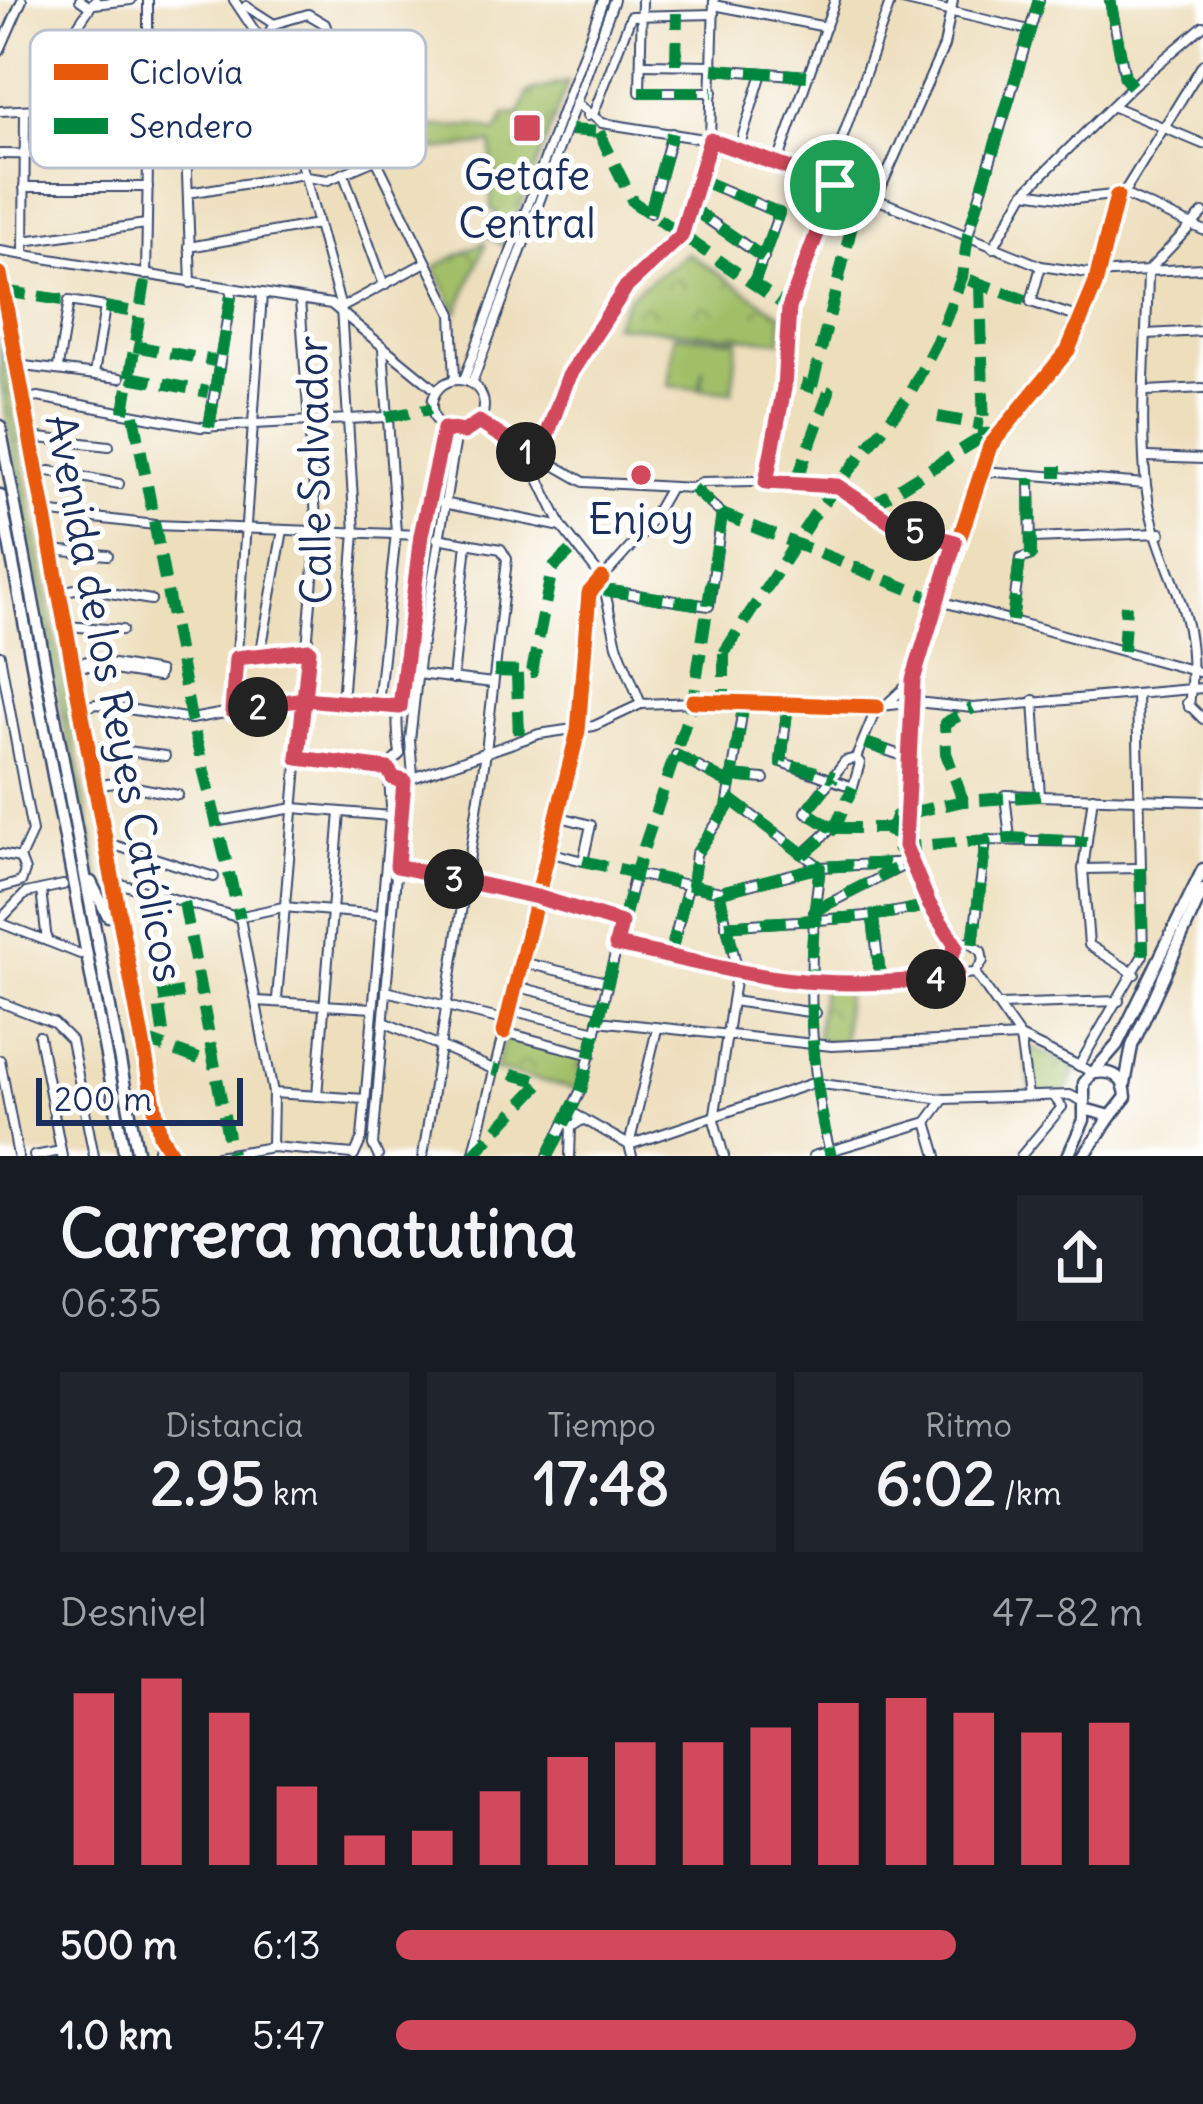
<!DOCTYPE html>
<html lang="es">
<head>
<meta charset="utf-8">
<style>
  :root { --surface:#171b24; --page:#20242c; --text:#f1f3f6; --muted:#9ea1a6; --accent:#d1495b }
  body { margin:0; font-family:Delius,sans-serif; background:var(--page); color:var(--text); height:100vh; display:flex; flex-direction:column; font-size:45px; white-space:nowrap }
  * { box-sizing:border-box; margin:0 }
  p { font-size:39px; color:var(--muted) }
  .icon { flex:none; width:66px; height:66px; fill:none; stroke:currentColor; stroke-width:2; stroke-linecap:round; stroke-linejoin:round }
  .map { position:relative; height:1156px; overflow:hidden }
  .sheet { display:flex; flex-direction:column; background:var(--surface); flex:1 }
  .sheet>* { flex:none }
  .scale { position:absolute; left:36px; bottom:30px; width:207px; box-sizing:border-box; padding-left:12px; border:6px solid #1b2f5e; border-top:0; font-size:33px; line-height:42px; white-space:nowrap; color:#1b2f5e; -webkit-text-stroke:9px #fff; paint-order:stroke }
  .pin { position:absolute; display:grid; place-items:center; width:102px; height:102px; color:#fff; margin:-51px; border:6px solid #fff; border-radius:50%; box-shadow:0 3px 12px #0007 }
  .km { position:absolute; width:60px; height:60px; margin:-30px; border-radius:50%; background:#222; color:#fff; font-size:33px; line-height:60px; text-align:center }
  .round { display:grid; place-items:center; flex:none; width:126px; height:126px; border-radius:0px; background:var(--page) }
  .summary { display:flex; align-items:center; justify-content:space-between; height:204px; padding:0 60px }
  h1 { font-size:66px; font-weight:700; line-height:90px }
  .metrics { display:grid; grid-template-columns:repeat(3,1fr); gap:18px; height:204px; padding:12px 60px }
  .metrics div { display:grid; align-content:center; border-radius:0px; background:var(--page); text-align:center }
  .metrics b { font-size:60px; font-weight:700 }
  .metrics small { font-size:33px; font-weight:400 }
  .metrics p { font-size:33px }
  .chart { height:336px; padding:24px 60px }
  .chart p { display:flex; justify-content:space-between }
  .chart svg { width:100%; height:216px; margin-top:12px; stroke:var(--accent); stroke-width:6 }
  ul { padding:0 60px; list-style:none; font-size:39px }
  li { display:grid; grid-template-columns:192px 144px 1fr; align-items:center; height:90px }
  li i { height:30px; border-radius:15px; background:var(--accent) }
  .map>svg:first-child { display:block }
  .green { fill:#a2bf67; stroke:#5e7762; stroke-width:3 }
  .park { fill:url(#park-crowns); stroke:#5e7762; stroke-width:3 }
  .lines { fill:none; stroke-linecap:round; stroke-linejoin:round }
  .minor-casing { stroke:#3a496c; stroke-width:12 }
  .highway-casing { stroke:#3a496c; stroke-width:15 }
  .minor { stroke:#fff; stroke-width:8 }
  .highway { stroke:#fff; stroke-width:10 }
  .quiet { stroke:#00873e; stroke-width:12; stroke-dasharray:24 12; stroke-linecap:butt }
  .cycleway-casing { stroke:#fff; stroke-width:22 }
  .cycleway { stroke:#e8590c; stroke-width:15 }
  .route-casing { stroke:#fff; stroke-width:24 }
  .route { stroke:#d1495b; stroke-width:15 }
  .poi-dot { fill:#d1495b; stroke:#fff; stroke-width:4.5 }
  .labels { text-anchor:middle; stroke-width:10; stroke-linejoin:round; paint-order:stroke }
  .poi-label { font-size:42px; fill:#1b2f5e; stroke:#fff }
  .street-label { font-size:42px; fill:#1b2f5e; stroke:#fff }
  .key { fill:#fff; stroke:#bbc1cf; stroke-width:3 }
  .key-label { font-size:33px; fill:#1b2f5e }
</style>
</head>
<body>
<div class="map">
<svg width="1203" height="1156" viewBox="0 0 1203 1156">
  <defs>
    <pattern id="park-crowns" width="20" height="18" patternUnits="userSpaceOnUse" patternTransform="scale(3)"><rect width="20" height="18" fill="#a2bf67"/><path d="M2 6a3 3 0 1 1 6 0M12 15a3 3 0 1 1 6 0" fill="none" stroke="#839c58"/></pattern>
  </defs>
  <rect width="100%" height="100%" fill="#fff"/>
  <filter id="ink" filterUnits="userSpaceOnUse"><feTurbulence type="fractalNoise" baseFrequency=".00833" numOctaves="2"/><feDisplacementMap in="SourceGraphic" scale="24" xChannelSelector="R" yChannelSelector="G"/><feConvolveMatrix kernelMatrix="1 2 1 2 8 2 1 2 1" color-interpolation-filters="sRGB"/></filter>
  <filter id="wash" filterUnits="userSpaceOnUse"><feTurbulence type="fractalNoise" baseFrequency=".004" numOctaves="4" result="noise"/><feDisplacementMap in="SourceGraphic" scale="48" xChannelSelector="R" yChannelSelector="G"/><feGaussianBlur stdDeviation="2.7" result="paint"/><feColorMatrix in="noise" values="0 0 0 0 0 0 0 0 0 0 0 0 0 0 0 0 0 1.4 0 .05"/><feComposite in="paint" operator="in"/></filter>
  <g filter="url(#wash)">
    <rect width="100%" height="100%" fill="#eddebc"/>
    <path class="green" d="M674 335 738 340 732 392 702 389 703 368 700 389 669 386Z"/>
    <g class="park">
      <path d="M568 82 506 247 488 237 497 212 491 210 492 144 401 153 396 128 480 126 496 132 504 115 520 114 528 92Z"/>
      <path d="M484 242 485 244 457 313 435 267Z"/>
      <path d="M687 253 782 315 781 341 613 325 630 295Z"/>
      <path d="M0 337 101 886 95 883 87 850 0 380Z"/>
      <path d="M822 985H846L844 1043 817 1040Z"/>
      <path d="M504 1038 584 1058 576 1089 495 1070Z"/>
      <path d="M1025 1044 1076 1068 1066 1093H1031Z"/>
    </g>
  </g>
  <g filter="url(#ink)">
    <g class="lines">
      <g class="minor-casing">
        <g id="minor">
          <path d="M80 0 90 7"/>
          <path d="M234 0 272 57 341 308 355 532 342 702"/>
          <path d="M642 0 640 92H713"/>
          <path d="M902 0 1029 30"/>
          <path d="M1110 0 1125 78 1132 86"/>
          <path d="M94 4 131 0"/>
          <path d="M714 5 826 27"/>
          <path d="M246 6 274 24"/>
          <path d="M265 40 274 24 308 14 325 24 368 143 452 314 455 379"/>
          <path d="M0 50 22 0"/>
          <path d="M63 56 265 40"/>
          <path d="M641 64 713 65"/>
          <path d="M713 69 807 76"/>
          <path d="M577 104 602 123 710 140 876 199 1041 266 1094 274 1203 268"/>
          <path d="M1112 106 1203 144"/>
          <path d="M49 110 72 34 95 0"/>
          <path d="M0 111 285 96"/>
          <path d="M587 116 594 112 631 16 714 14"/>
          <path d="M186 146 191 283"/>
          <circle cx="150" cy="157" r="6"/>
          <path d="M148 151V0"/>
          <path d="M738 151 762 73"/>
          <path d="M154 152 294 135"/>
          <path d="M0 154 143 156"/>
          <path d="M777 165 835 0"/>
          <path d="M344 175 384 285"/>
          <path d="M306 177 328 180 375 160"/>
          <path d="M698 179 779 213 754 283"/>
          <path d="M827 182 891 0"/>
          <path d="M24 187H148"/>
          <path d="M1025 192 1074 199 1123 194 1203 230"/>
          <path d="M188 193 304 174"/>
          <path d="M1123 194 1203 64"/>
          <path d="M876 199 944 46 953 0"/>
          <path d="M690 207 764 258"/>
          <path d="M650 213 672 133"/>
          <path d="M968 235 1039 0"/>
          <path d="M24 241 146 224"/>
          <path d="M189 247 317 224"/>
          <path d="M993 248 1025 192 1132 86 1203 26"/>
          <path d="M0 251 331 304 436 390"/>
          <path d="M24 255 25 110"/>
          <path d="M1041 266 1031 302 1083 319"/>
          <path d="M0 274 160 1135 170 1154"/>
          <path d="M146 275 148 163"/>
          <path d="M341 308 426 262"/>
          <path d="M1147 334 1203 331"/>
          <path d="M16 365 120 378"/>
          <path d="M58 367 69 301 105 307 94 374"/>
          <circle cx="458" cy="406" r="26"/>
          <path d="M464 380 603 0"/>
          <path d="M472 383 614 0"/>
          <path d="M1147 391 1203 388"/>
          <path d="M23 400 38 397 201 427 386 417"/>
          <path d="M479 422 584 482 693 488 722 514 709 606 604 590"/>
          <path d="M209 427 232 290"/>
          <path d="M30 437 109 446"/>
          <path d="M1147 457 1203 459"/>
          <path d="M983 471 1145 484"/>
          <path d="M37 474 50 471 119 484"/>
          <path d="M766 482 785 388 789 308 835 185"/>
          <path d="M693 488 702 482 797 480 837 486 899 527 955 542"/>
          <path d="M443 503 562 527"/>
          <path d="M44 512 155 525 421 535"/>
          <path d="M1033 538 1161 533"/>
          <path d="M51 550 108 555"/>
          <path d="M59 592 81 588 151 600"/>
          <path d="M936 600 1202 673"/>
          <path d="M1012 621 1020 559 1031 555 1030 478"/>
          <path d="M65 626 122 630"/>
          <path d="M0 655 32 832 20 858"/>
          <path d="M260 656 283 530"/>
          <path d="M236 657 309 650"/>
          <path d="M76 664 91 660 159 672 158 677"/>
          <path d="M82 665 158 677"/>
          <path d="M417 674 493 683"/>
          <path d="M453 679 467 543"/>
          <path d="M1034 700 1040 796"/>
          <path d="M889 702 913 680"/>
          <path d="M788 703 781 762 853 787 860 763 856 758 877 707"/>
          <path d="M1187 703 1203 719"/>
          <path d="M641 704 617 645 602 578 562 527 536 473 569 375 626 287 681 236 710 140 714 0"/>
          <path d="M378 705 396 533 383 348"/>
          <path d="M81 707 97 704 191 719 303 699 400 707"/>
          <path d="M1189 707C1203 599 1156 575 1146 485 1139 419 1147 339 1148 271L1203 213"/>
          <path d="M233 711 262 294"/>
          <path d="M865 743 909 758"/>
          <path d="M88 746 165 756"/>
          <path d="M400 753C387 674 425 510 444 429"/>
          <path d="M676 755 730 784"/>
          <path d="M298 758 388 769"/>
          <path d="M413 776 410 740 419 660 457 432"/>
          <path d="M731 776 764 779"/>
          <path d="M393 778 404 781 539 734 594 726 641 704 724 701 873 707 916 702 973 708 1203 688"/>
          <path d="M95 786 114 783 178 795"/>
          <path d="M1093 797 1083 869 1089 945 1135 974"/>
          <path d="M729 798 820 867C807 957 807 1068 831 1156"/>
          <path d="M220 821 294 808 390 816"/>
          <path d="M1010 838 1005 795 1203 801"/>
          <path d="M107 848 117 846 214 877"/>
          <path d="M548 852 583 861 591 825 557 816"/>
          <path d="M0 854 20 858"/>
          <path d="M803 855 832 828 806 812 845 761 856 758"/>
          <path d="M397 866 537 897 621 923"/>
          <path d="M1083 869 1140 868"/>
          <path d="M114 882 237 917 283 907 382 915"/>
          <path d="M692 887 696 854 727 808 744 702"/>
          <path d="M0 888 21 882 25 871 20 858"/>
          <path d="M41 890 47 941 80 954"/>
          <path d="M719 893 737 968 714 1120 724 1156"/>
          <path d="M814 911 905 865"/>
          <path d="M240 918 273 1093 272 1147"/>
          <path d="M873 919 881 983"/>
          <path d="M0 920 26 893 63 885"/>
          <path d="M0 923 47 941"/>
          <path d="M726 926C794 919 862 922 929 905"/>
          <path d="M973 944 986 840 1087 842"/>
          <path d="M616 945 815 982 881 983 975 973"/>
          <path d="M956 946 929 905 905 846 913 680 990 446 1068 350 1095 285 1117 196"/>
          <path d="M956 946 968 942 981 951 983 961 975 973"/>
          <path d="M956 946 950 959 957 972"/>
          <path d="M670 955 688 886"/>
          <path d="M521 962 602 981"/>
          <path d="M975 973 1020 1037 1028 1096"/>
          <path d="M515 986 595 1006"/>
          <path d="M386 991 507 1021"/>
          <path d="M277 999 317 531 300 300"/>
          <path d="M256 1001 373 1008"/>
          <path d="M732 1001 816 1013"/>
          <path d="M0 1002 54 1023 71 1040 94 1156"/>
          <path d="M999 1005 1119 1001"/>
          <path d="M510 1010 596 1031"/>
          <path d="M598 1021 832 1046 1020 1037 1094 1073"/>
          <path d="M384 1022 493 1069"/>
          <path d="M504 1032 591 1055"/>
          <path d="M39 1036 62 1156"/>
          <path d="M0 1060 18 1156"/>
          <path d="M1079 1066 1143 955 1137 694"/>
          <path d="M273 1093 365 1099"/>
          <path d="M317 1096 340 812"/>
          <path d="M571 1112 629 1145 813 1083 944 1099 1070 1095 1082 1101"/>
          <path d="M927 1122 937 1156"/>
          <path d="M34 1156 61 1151"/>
          <path d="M157 1156 160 1137"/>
          <path d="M217 1156 272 1147 353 1154"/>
          <path d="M354 1156 362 1138 391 806 388 766 400 754"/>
          <path d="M378 1156 373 1145 404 781"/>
          <path d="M423 1156 486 752 507 559 501 549 437 538"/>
          <path d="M473 1156 578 731 589 593 645 531 669 489"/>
          <path d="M548 1156 581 1090 635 874 721 892 820 867 911 862"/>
          <path d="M570 1156 571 1127 584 1119"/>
          <path d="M632 1156 629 1145 657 1029"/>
          <path d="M813 1156 927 1122 944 1099"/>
          <path d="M1021 1156 1062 1107 1055 1098"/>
        </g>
      </g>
      <g class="highway-casing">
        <g id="highway">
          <path d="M0 426 138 1156"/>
          <path d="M0 495 125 1156"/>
          <path d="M91 882 108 916"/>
          <path d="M1125 1084 1132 1046 1203 890"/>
          <path d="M1084 1109 1111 1116 1126 1097C1125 1078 1114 1070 1095 1073"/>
          <path d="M1068 1156 1084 1120V1083L1117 1045 1203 869"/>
          <path d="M1084 1156 1111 1116"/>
        </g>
      </g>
      <use href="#minor" class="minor"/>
      <use href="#highway" class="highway"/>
      <g class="quiet">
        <path d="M1110 0 1125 78 1132 86"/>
        <path d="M676 64 677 13"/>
        <path d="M713 69 807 76"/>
        <path d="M640 92H713"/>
        <path d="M571 130 599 132"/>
        <path d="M599 132 633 202 789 308"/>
        <path d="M698 179 779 213 754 283"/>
        <path d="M690 207 764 258"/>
        <path d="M650 213 672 133"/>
        <path d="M969 280 1031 302"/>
        <path d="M980 284 984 436"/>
        <path d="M3 291 69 301"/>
        <path d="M105 307 140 313"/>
        <path d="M134 346 215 361"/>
        <path d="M129 377 208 392"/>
        <path d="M812 386 860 193"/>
        <path d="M124 412 146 275"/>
        <path d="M134 415 191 719 240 918"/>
        <path d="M386 417 431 409"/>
        <path d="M938 417 983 425"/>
        <path d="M209 427 232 290"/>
        <path d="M1056 466V478"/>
        <path d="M797 480 829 392 801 384"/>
        <path d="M766 482 785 388 789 308 835 185"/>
        <path d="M837 486 899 527 955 542"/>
        <path d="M693 488 722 514 936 600"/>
        <path d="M869 507 984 436 995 438"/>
        <path d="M604 590 709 606"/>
        <path d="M1012 621 1020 559 1031 555 1030 478"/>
        <path d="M1123 651 1126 605"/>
        <path d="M724 653 814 515 908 397 937 341 962 277 968 235 1039 0"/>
        <path d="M724 653V701"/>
        <path d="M494 671 532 672 552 569 578 544"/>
        <path d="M517 674 519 741"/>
        <path d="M788 703 781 762 834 777"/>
        <path d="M865 743 909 758"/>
        <path d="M676 755 730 784"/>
        <path d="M731 776 764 779"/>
        <path d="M1040 796 963 801 896 816 889 838 898 848 1010 838 1087 842"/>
        <path d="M729 798 820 867C807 957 807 1068 831 1156"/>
        <path d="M963 801 946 753 945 723 973 708"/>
        <path d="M832 828 806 812 834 777"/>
        <path d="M835 828H888"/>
        <path d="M803 855 835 828 853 787"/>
        <path d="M583 861 721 892 820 867 911 862"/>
        <path d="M1140 868 1143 955"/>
        <path d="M692 887 696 854 727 808 744 702"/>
        <path d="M719 892 737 968"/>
        <path d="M184 902 231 1153"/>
        <path d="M814 911 895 869"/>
        <path d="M873 919 881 983"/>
        <path d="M726 926C794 919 862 922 929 905"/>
        <path d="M973 944 986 840"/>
        <path d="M670 955 688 886"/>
        <path d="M163 1032 158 997 200 990"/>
        <path d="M142 1039 213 1064"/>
        <path d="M473 1155 542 1082 493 1069"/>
        <path d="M548 1156 581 1090 635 874 693 701 722 514"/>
      </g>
      <g class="cycleway-casing">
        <g id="cycleway">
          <path d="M0 274 160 1135 173 1156"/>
          <path d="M693 701 877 707"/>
          <path d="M956 946 929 905 905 846 913 680 990 446 1068 350 1095 285 1117 196"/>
          <path d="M504 1032 578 731 589 593 602 578"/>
        </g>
      </g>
      <use href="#cycleway" class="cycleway"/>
    </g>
  </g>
  <g class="lines" filter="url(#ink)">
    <g class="route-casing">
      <path id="route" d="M835 185 710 140 681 236 626 287 569 375 538 460 479 422 464 432 444 429 421 535 400 707 303 699 232 711 236 658 309 650 298 758 388 769 393 778 404 781 397 866 537 897 621 923 616 945C682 958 752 979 820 982 864 985 908 981 951 978L957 972 950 959 956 946 929 904 905 846 913 680 955 542 899 527 837 486 766 482 784 388 789 308 835 185"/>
    </g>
    <use href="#route" class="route"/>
  </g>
  <g class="poi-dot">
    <rect x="512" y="113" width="30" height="30" rx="6"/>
    <circle cx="641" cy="475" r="12"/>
  </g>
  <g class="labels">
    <g class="poi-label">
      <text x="527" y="190">Getafe<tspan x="527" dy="48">Central</tspan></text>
      <text x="641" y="534">Enjoy</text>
    </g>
    <g class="street-label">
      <text transform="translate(314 470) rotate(-91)" y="15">Calle Salvador</text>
      <text transform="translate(115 698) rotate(79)" y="15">Avenida de los Reyes Católicos</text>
    </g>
  </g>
  <rect x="30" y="30" width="396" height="138" rx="18" class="key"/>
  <rect x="54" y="64" width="54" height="16" fill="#e8590c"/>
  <rect x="54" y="118" width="54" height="16" fill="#00873e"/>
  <g class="key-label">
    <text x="129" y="84">Ciclovía</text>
    <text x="129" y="138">Sendero</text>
  </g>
</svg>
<div class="scale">200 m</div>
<div class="pin" style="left:835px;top:185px;background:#1e9e55"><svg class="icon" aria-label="arrive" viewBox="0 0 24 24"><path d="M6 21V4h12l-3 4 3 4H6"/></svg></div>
<b class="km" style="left:526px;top:452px">1</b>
<b class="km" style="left:258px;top:707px">2</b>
<b class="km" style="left:454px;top:879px">3</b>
<b class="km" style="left:936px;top:979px">4</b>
<b class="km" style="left:915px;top:531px">5</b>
</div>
<section class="sheet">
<div class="summary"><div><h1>Carrera matutina</h1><p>06:35</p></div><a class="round"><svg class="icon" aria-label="share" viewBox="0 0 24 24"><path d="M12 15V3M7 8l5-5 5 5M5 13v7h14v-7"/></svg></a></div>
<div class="metrics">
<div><p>Distancia</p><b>2.95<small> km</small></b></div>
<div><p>Tiempo</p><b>17:48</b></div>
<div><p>Ritmo</p><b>6:02<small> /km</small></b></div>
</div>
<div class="chart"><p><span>Desnivel</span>47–82 m</p>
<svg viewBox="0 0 160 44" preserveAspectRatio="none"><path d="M5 44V9M15 44V6M25 44V13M35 44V28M45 44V38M55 44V37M65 44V29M75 44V22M85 44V19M95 44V19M105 44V16M115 44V11M125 44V10M135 44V13M145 44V17M155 44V15"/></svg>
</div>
<ul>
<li><b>500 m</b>6:13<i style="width:75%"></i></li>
<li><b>1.0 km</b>5:47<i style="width:99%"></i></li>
</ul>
</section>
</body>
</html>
